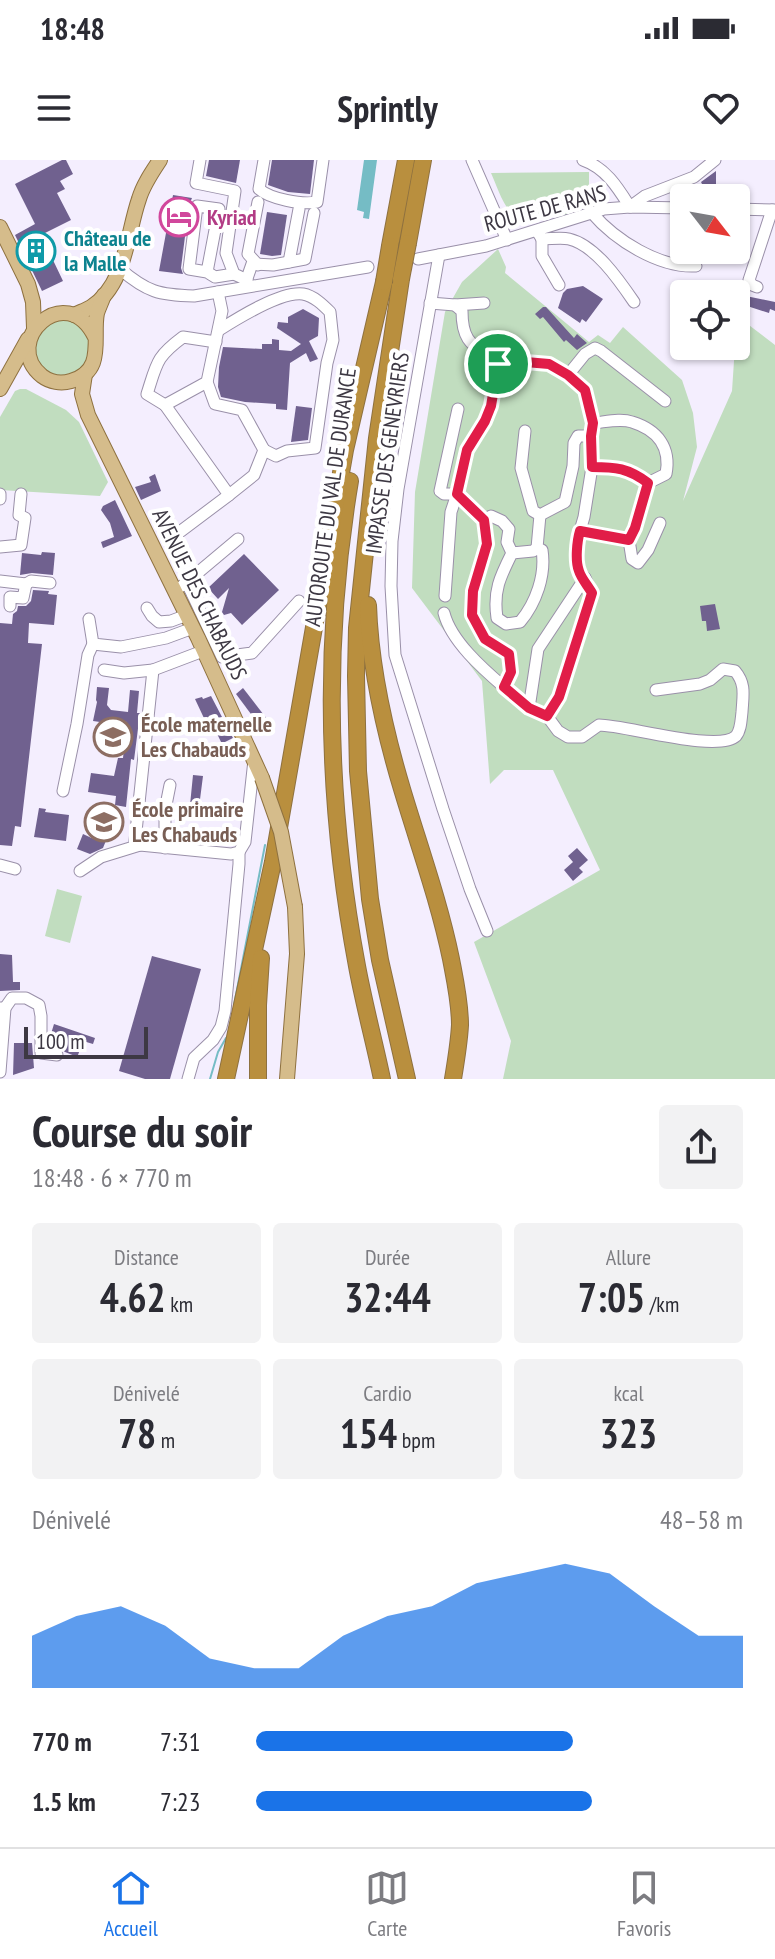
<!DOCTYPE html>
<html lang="fr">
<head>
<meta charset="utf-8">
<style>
  :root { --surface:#fff; --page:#f2f2f3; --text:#2b2b33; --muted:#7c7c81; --line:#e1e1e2; --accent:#1a73e8 }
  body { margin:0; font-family:"PT Sans Narrow",sans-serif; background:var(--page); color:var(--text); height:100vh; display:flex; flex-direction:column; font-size:30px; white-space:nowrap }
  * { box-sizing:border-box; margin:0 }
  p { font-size:26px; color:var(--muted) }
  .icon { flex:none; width:44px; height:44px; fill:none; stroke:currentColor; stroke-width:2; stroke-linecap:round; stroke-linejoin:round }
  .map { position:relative; height:919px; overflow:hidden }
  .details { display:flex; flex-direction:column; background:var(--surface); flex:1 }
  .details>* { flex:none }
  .needle { width:52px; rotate:121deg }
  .controls { position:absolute; left:670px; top:24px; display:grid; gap:16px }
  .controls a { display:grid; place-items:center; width:80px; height:80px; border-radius:8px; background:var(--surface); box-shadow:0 2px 6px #0004; font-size:40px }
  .scale { position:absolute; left:24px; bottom:20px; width:124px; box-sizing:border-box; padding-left:8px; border:4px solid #3d3843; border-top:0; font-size:22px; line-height:28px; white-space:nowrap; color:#3d3843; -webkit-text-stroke:6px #fff; paint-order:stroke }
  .pin { position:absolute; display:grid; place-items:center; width:68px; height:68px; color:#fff; margin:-34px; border:4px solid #fff; border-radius:50%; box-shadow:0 2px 8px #0007 }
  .round { display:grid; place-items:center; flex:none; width:84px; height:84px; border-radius:8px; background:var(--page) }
  .head { display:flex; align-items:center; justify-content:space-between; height:136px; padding:0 32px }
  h1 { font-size:44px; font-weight:800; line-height:60px }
  .stats { display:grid; grid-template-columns:repeat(3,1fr); gap:12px; height:136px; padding:8px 32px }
  .stats div { display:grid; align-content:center; border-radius:8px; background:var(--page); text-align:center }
  .stats b { font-size:40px; font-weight:800 }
  .stats small { font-size:22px; font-weight:400 }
  .stats p { font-size:22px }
  .chart { height:224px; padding:16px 32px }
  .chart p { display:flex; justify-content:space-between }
  .chart svg { width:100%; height:144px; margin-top:8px; fill:var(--accent); opacity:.7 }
  ul { padding:0 32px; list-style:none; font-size:26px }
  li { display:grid; grid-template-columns:128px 96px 1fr; align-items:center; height:60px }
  li i { height:20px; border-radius:10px; background:var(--accent) }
  .status { display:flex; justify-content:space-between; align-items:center; height:56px; padding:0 40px; background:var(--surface); direction:ltr }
  .status svg { height:22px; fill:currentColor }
  header { display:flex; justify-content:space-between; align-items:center; height:104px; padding:0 32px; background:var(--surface); font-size:36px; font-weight:800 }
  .menu { display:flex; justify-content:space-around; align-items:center; height:112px; border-top:2px solid var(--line); background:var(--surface); font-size:22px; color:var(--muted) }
  .menu a { display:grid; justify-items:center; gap:4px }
  .menu .active { color:var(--accent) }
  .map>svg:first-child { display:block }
  .green { fill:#c1ddbf }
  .water { fill:#75bcc5 }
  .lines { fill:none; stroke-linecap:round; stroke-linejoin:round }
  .stream { stroke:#75bcc5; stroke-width:2 }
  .building { fill:#70618f }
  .minor-casing { stroke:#9a90a9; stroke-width:13 }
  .major-casing { stroke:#8e7140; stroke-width:16 }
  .highway-casing { stroke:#8e7140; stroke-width:18 }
  .minor { stroke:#fff; stroke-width:11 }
  .major { stroke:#d5bc8b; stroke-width:14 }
  .highway { stroke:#b98f3e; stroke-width:16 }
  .major-bridge-casing { stroke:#8e7140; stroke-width:16; stroke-linecap:butt }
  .highway-bridge-casing { stroke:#8e7140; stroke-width:18; stroke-linecap:butt }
  .major-bridge { stroke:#d5bc8b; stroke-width:14 }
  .highway-bridge { stroke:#b98f3e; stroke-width:16 }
  .route-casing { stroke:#fff; stroke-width:16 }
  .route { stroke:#e11d48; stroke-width:10 }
  .labels { text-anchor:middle; stroke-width:8; stroke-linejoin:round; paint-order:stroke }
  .street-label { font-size:22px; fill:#3d3843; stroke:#fff }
  .hotel-label { font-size:22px; font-weight:bold; fill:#b23c85; stroke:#fff; text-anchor:start }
  .culture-label { font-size:22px; font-weight:bold; fill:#0d838f; stroke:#fff; text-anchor:start }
  .education-label { font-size:22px; font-weight:bold; fill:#785e54; stroke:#fff; text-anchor:start }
</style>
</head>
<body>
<div class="status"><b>18:48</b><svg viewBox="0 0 49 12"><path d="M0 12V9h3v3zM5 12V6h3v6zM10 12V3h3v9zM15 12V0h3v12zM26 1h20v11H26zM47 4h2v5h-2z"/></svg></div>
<header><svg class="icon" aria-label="menu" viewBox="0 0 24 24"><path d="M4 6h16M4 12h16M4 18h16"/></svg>Sprintly<svg class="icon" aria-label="heart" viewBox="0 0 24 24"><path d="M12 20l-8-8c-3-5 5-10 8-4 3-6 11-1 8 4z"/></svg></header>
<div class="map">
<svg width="775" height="919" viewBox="0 0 775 919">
  <rect width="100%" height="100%" fill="#f4eefe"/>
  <g class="green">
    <path d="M589 12V29H600V40H590V42L576 48 577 53 559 58 552 47C544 50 537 56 529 59 508 65 498 28 491 13Z"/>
    <path d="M498 89 506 107 505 113 589 182 598 175 610 183 623 167 682 220 693 253 697 287 683 341 732 231 737 156 775 185V919H503L511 881 474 782 600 710 553 610H504L490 624 482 521 412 428 415 332 445 152 462 122Z"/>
    <circle cx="62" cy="188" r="28"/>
    <path d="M20 229H26L66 250 79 262 108 322 100 336 0 330V257L15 231Z"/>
    <path d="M57 729 82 736 70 783 45 776Z"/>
  </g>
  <path class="water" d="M364 0H377L369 59 363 58 364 52 357 50Z"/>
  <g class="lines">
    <g class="stream">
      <path d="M234 845 265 685"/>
      <path d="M210 919 218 892 226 878"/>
    </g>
  </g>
  <g class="building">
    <path d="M62 0H66L73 14 60 21 65 29 57 33 71 60 41 75 63 121 42 131 15 75 35 64 15 24Z"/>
    <path d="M209 0H240L236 23 206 16Z"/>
    <path d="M272 0H314L310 34 288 32 268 25Z"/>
    <path d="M716 11V28H712L713 32 700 35V33L683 38 681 31 702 24 701 22Z"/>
    <path d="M173 35 192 38 189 45 181 108 183 114 159 111Z"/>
    <path d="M267 52 287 55 281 95 272 96 260 94Z"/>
    <path d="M583 126 603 139 586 162 582 159 580 163 558 148 563 133 567 129Z"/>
    <path d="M741 135 775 142V151L770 149 769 153 738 143Z"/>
    <path d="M543 147H546L574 178 577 174 587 183 577 190 566 180 564 182 543 157 540 159 535 154Z"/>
    <path d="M303 149 319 158 318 176 309 181 318 199 310 202 306 193 290 203 287 250 276 249V244L245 242 221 237 218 227 219 207 223 187 262 189V184H272V179L279 180V190L291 191 301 184 277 168 278 162 288 163V157Z"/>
    <path d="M296 246 312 248 308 280 291 282Z"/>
    <path d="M155 314 161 331 141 340 135 327 151 322 149 317Z"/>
    <path d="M115 340 132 376 103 388 101 382 114 377 110 363 101 350 103 346Z"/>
    <path d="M42 392 55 393 53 415 32 413 20 415 22 393 41 395Z"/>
    <path d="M244 394 279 430 242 465 231 453 224 455 222 452 229 428 218 439 208 428Z"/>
    <path d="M33 430 49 431 48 434 57 435 54 465 29 463 28 483 42 484 21 667 15 666 12 686 0 685V463L12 464 13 454 17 451 18 446H26L31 441Z"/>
    <path d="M715 444 720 469 707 471 706 461H702L700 446Z"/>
    <path d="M97 527 109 528 107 545 111 550 128 552 130 530 139 531 137 553H140L134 600 131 599 126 647 115 645 116 636 88 632 91 613 114 616 118 598H123L127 562 107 560V563L93 561 97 542 96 540Z"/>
    <path d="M243 528 267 559 260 566 236 534Z"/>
    <path d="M211 536 233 578 225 582H221L211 561 210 571 195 539 202 537 203 539Z"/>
    <path d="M193 615 203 616 198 655 187 654 188 645H190Z"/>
    <path d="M39 648 46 649 45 652 69 655 66 681 34 677Z"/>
    <path d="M100 651 112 652 109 673 103 688 90 694 77 689 83 674 96 680Z"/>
    <path d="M577 688 588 700 579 708 583 712 573 721 564 710 573 702 568 696Z"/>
    <path d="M0 794 12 795 13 822H20V830L0 831Z"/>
    <path d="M152 796 201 809 170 919H145L119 911Z"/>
    <path d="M54 864 95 878 93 884 83 881 78 895 75 896 65 892 59 887 50 886V877Z"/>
    <path d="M14 883H32L34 908 13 915Z"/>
  </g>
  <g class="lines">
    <g class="minor-casing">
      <g id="minor">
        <path d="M200 0 196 23 235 31 226 93 234 114 247 120"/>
        <path d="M264 0 259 29C270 39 302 45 317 42L323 0"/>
        <path d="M472 0 507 80"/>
        <path d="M583 0C606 8 618 28 630 47L645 36 694 17 715 0"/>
        <path d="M736 49 775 50"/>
        <path d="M592 53C615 80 659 108 696 106"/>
        <path d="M537 71 542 79C551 79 561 77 569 79 595 85 619 120 634 142"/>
        <path d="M542 79V96L559 125"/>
        <path d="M439 95 398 329 392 381 391 426 395 495 443 649 470 729 487 771"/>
        <path d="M418 99 486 86 604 49 630 47 684 48"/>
        <path d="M289 102 299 49"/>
        <path d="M258 105 248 94 258 42"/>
        <path d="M120 109C147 132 159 135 194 136L368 107"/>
        <path d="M207 112 189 109 197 46 219 49 207 112 215 117 234 114"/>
        <path d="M244 127 252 104 273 105 305 99 314 53"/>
        <path d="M757 127 752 125 749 120 772 50"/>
        <path d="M430 143 455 145 484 143"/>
        <path d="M455 145 462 151C462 184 474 185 498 204L491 246 485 261 467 290 457 334 484 360 487 384 473 431 472 455 485 479 509 494 511 512 504 527 529 548 547 556 558 571 568 577H582L599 565C625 565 718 593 736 576 741 570 741 560 742 552 743 535 746 524 735 511L723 509 710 520 700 524 656 530"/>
        <path d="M219 170C238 158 281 131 303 134 314 136 323 145 330 152L333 180 327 203 315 288 287 291 276 296 264 290"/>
        <path d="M498 204 514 201 549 204 568 215 585 230 593 263 591 276 592 307 584 357 577 381 579 412 585 418 592 433 559 537 547 556"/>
        <path d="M568 215 585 194 595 188 601 191 665 241"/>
        <path d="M207 222 215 244 242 250 264 290 254 315 229 335"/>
        <path d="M165 245 147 234C157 203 156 197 183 177L216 182"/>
        <path d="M593 263C605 262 621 258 632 262 658 270 671 288 666 314L648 323"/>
        <path d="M525 271 521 308 533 351 540 355 565 342 573 306 574 283 578 276H591"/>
        <path d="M592 307C616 307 628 308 648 323L635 368 629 380"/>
        <path d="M0 334V339"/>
        <path d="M484 360 491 356 502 361 509 369 507 382 512 393C500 417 493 431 497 458L506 464 520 462C536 443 546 415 542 390L537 388 533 391 512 393"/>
        <path d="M181 371 229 335 165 245 207 222 222 151 218 132"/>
        <path d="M580 371 629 380 632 399 638 403 648 390 660 363"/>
        <path d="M0 387 21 385 25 358 19 355 21 334"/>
        <path d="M537 388 540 355"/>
        <path d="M0 421 26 424 31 421 50 423"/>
        <path d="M187 423 222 497 252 493 299 441"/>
        <path d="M182 426 238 379"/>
        <path d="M445 436 451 352 457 334H444L440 331 458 249"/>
        <path d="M10 446V437L23 438 26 424"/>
        <path d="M147 448 152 456 159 462 171 461 187 455"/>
        <path d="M444 453C451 481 483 509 504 527"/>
        <path d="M89 459 93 484 121 487 166 478 193 468"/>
        <path d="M203 491 153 510 135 681 140 685 231 694 239 692 245 682 254 600"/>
        <path d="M104 510 124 513 153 510"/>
        <path d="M529 548 538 489 585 418"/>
        <path d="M63 631 77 564 88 495 93 484"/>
        <path d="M165 688V650L170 625"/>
        <path d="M0 705 15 709"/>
        <path d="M80 711 101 697 140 685"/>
        <path d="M5 848 12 838H26L39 845 41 856V893L57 895"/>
        <path d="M0 912 5 848H1"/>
        <path d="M188 919 194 898 213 880 221 867 225 851 239 704V692"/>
      </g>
    </g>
    <g class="major-casing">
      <g id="major">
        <path d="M0 67 28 124 33 142 34 168"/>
        <path d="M74 155C80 152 86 150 91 147 126 125 127 73 139 39 143 25 152 12 160 0"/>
        <path d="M95 177C66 118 0 182 42 216 50 222 61 224 71 221 106 211 92 178 97 153 99 147 102 141 104 135"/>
        <path d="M85 214 82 234 88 255 198 478 262 618"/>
        <path d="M0 229 28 179"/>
        <path d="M287 919 297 794 295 747"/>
      </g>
    </g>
    <g class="highway-casing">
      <g id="highway">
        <path d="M408 83 423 0"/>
        <path d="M390 86 406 0"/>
        <path d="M401 119 377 278 357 468 356 516 358 611 370 739 380 800 407 919"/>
        <path d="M350 321C323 481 327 646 357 806 364 844 374 881 382 919"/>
        <path d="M368 445C370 508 384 569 402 629 419 686 439 741 451 799 455 820 460 842 460 865 459 883 456 901 453 919"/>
        <path d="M226 919 273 702 345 290 384 122"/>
        <path d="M258 919V845L261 798"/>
      </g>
    </g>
    <use href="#minor" class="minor"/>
    <use href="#major" class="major"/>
    <use href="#highway" class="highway"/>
    <g class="major-bridge-casing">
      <path id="major-bridge" d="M262 618 281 672 295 747"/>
    </g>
    <g class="highway-bridge-casing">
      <g id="highway-bridge">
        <path d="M401 119 408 83"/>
        <path d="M384 122 390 86"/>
      </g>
    </g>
    <use href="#major-bridge" class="major-bridge"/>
    <use href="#highway-bridge" class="highway-bridge"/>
  </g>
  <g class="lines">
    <g class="route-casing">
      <path id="route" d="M514 201 549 204 568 215 585 230 593 263 591 276 592 307C616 307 628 308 648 323L635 368 629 380 580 371C577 381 575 401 579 411 581 418 588 426 592 433L559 537 547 556 529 548 504 527 511 512 509 494 485 479 472 455 473 431 487 384 484 360 457 334 467 290 485 261 491 246 498 204Z"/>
    </g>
    <use href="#route" class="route"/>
  </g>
  <defs>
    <g id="hotel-ring" transform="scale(2)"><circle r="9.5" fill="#fff" stroke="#d1479c" stroke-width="1.5"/><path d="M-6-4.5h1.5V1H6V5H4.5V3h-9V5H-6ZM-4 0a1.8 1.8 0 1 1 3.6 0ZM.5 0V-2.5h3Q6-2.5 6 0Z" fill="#d1479c"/></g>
    <g id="building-ring" transform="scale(2)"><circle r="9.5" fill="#fff" stroke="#0f9aa8" stroke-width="1.5"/><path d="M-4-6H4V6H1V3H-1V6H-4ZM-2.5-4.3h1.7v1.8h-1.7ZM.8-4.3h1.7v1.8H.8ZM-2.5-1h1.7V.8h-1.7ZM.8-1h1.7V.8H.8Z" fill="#0f9aa8"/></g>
    <g id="school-ring" transform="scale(2)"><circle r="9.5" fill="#fff" stroke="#8d6e63" stroke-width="1.5"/><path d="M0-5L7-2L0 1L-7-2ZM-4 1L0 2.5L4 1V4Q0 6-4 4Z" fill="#8d6e63"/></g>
  </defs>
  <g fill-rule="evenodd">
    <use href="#hotel-ring" x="179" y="57"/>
    <use href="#building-ring" x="36" y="91"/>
    <use href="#school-ring" x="113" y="577"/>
    <use href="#school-ring" x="104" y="662"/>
  </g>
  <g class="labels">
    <g class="street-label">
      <text transform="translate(545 48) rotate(-15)" y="8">ROUTE DE RANS</text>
      <text transform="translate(387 293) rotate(-82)" y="8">IMPASSE DES GENEVRIERS</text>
      <text transform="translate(330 337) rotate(-82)" y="8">AUTOROUTE DU VAL DE DURANCE</text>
      <text transform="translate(200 434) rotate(64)" y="8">AVENUE DES CHABAUDS</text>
    </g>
    <g class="hotel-label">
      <text x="207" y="65">Kyriad</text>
    </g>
    <g class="culture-label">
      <text x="64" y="86">Château de<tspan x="64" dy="25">la Malle</tspan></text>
    </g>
    <g class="education-label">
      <text x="141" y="572">École maternelle<tspan x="141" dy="25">Les Chabauds</tspan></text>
      <text x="132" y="657">École primaire<tspan x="132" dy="25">Les Chabauds</tspan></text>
    </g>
  </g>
</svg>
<div class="controls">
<a><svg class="needle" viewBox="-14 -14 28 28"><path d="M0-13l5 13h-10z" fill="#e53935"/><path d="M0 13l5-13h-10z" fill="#7c7c81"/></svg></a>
<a><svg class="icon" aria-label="locate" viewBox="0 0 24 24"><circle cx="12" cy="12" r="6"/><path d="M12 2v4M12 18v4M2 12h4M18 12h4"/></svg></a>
</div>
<div class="scale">100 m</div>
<div class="pin" style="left:498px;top:204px;background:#1e9e55"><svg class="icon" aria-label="arrive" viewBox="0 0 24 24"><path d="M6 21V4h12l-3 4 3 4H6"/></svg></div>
</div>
<section class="details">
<div class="head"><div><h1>Course du soir</h1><p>18:48 · 6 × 770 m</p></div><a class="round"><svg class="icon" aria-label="share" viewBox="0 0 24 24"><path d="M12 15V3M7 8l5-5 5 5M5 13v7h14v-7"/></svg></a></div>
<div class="stats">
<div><p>Distance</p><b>4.62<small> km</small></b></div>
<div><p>Durée</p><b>32:44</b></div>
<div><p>Allure</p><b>7:05<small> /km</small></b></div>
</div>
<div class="stats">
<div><p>Dénivelé</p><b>78<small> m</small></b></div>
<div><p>Cardio</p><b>154<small> bpm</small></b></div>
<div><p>kcal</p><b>323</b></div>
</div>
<div class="chart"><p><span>Dénivelé</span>48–58 m</p>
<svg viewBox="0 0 160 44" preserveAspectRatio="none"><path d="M0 44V28L10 22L20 19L30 25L40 35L50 38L60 38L70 28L80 22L90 19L100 12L110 9L120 6L130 9L140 19L150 28L160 28V44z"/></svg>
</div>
<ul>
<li><b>770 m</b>7:31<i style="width:65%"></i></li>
<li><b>1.5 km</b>7:23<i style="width:69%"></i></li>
</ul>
</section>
<nav class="menu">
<a class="active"><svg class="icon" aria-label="home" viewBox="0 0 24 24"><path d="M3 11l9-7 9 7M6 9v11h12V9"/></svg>Accueil</a>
<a><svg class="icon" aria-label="map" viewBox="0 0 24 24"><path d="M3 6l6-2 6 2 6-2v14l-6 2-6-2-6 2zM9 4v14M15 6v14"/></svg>Carte</a>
<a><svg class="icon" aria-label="saved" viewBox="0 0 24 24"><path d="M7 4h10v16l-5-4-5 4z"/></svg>Favoris</a>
</nav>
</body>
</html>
